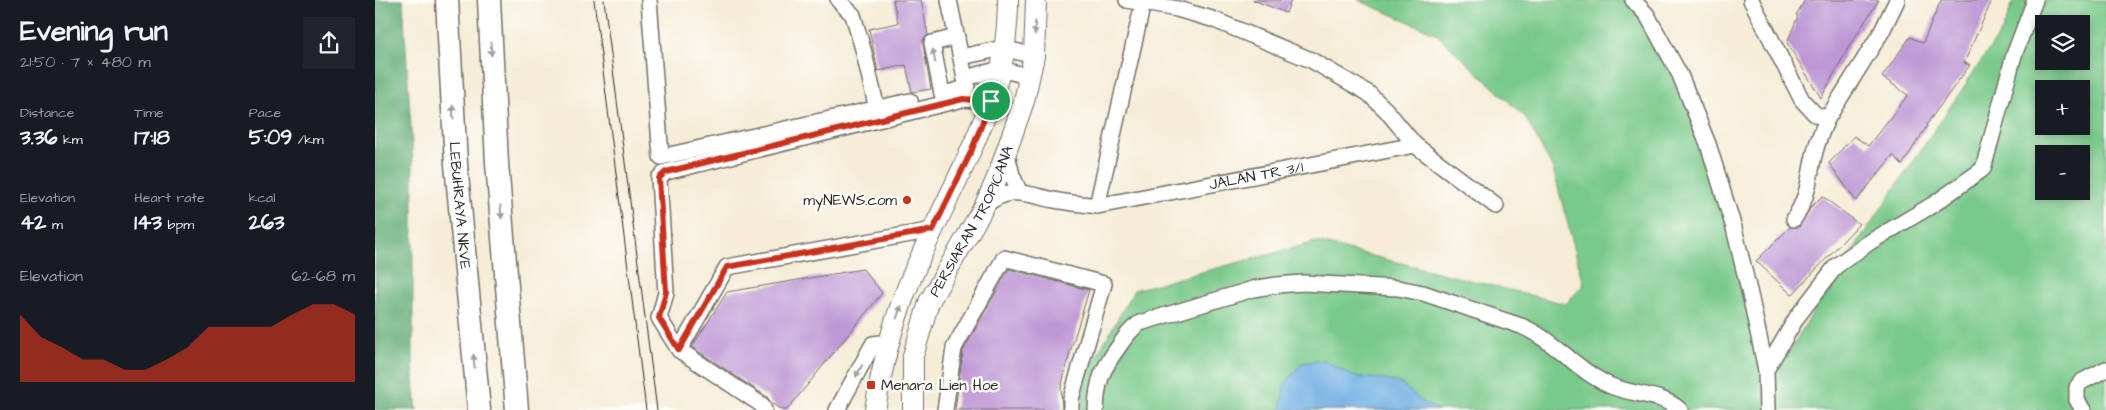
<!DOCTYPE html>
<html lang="en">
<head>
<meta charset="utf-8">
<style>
  :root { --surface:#171b24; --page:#20242c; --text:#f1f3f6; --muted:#9ea1a6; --accent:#c8321e }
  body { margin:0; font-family:"Architects Daughter",sans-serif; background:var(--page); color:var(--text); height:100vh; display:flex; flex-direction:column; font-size:19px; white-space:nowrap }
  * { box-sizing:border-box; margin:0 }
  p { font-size:16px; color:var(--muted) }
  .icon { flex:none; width:28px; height:28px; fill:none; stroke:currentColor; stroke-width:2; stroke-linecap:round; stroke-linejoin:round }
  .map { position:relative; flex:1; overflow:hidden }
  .details { display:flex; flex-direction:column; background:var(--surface); width:375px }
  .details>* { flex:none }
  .buttons { position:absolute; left:1660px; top:15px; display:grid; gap:10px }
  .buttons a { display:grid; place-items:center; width:55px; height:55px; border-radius:0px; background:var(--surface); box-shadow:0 2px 8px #0003; font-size:25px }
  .pin { position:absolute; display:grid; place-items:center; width:42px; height:42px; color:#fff; margin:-21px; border:2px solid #fff; border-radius:50%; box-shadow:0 1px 5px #0007 }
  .round { display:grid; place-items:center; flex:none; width:52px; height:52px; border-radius:0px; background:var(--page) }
  .headline { display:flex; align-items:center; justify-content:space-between; height:85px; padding:0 20px }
  h1 { font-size:28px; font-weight:800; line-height:38px }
  .metrics { display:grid; grid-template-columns:repeat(3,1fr); gap:8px; height:85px; padding:5px 20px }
  .metrics div { display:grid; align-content:center }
  .metrics b { font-size:21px; font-weight:800 }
  .metrics small { font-size:14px; font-weight:400 }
  .metrics p { font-size:14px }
  .chart { height:140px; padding:10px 20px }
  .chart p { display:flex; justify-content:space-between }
  .chart svg { width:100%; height:90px; margin-top:5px; fill:var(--accent); opacity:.7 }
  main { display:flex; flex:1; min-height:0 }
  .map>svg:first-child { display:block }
  .green { fill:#79c98a; stroke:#527a5a; fill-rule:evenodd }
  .forest { fill:#62ad76; stroke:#466c50 }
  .water { fill:#6fafe3; stroke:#4d6d87 }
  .building { fill:#be97d5 }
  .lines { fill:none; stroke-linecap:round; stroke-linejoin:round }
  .minor-casing { stroke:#726f67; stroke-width:18 }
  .major-casing { stroke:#726f67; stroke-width:22 }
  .highway-casing { stroke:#726f67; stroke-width:25 }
  .minor { stroke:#fff; stroke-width:15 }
  .major { stroke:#fff; stroke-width:20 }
  .highway { stroke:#fff; stroke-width:22 }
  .tram { stroke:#2b2b2b; stroke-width:1 }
  .oneway { fill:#a0a0a0 }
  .route-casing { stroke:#fff; stroke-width:10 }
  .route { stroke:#c8321e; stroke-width:6 }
  .poi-dot { fill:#c8321e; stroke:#fdfcf7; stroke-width:2 }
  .labels { text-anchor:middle; stroke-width:5; stroke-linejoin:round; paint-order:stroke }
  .street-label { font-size:15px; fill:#2b2b2b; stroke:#fdfcf7 }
  .poi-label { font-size:15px; fill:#2b2b2b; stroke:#fdfcf7; text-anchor:end }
</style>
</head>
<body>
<main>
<section class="details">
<div class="headline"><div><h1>Evening run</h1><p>21:50 · 7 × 480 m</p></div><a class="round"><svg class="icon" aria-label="share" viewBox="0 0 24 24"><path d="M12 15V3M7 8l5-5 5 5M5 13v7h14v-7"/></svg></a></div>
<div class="metrics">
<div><p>Distance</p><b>3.36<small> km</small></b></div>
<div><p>Time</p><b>17:18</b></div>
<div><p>Pace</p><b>5:09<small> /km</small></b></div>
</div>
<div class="metrics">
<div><p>Elevation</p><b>42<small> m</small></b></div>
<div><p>Heart rate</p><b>143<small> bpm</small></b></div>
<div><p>kcal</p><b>263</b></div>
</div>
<div class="chart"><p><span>Elevation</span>62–68 m</p>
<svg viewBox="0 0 160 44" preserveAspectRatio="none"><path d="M0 44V11L10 22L20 27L30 33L40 33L50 38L60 38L70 33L80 27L90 17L100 17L110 17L120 17L130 11L140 6L150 6L160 11V44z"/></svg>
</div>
</section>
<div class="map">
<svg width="1731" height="410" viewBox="0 0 1731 410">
  <rect width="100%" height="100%" fill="#fdfcf7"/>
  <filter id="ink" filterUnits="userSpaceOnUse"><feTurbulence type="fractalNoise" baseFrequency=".02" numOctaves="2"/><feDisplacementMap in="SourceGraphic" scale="10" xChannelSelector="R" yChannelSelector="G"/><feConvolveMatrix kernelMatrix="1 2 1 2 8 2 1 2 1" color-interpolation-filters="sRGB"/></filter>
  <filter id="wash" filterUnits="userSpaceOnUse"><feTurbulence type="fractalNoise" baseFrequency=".0096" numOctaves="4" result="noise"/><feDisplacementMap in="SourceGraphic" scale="20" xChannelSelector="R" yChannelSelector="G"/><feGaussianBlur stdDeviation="1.12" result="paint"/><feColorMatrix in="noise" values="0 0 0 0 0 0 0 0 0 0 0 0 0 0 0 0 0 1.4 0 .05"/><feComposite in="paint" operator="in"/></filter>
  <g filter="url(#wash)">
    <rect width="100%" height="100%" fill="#f6ecd7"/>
    <path class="green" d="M983 0H1268L1326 114 1394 384 1457 281 1628 29 1639 0H1731V410H707L709 378 759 290 941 242 1191 304 1209 284 1178 169 1150 117 1060 33ZM1669 24H1706V61H1669ZM1669 89H1706V126H1669ZM1669 154H1706V191H1669Z"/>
    <path class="forest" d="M0 0H28L38 161V366L42 410H0Z"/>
    <path class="water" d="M949 360 978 376 1006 379 1027 384 1047 402 1063 410H906L909 385 927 363Z"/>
    <g id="blocks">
      <g class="building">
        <path d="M518 0H546L553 35 548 40V45L556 89 537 92 531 65 503 71 494 29 523 23Z"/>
        <path d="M878 0H916L911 13Z"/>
        <path d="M1430 0H1504L1476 43 1446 98 1412 43 1423 16 1421 15Z"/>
        <path d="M1566 0H1617L1589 63 1595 65 1551 125 1552 126 1527 165 1518 155 1481 201 1454 163 1479 136 1493 146 1533 95 1507 77 1535 37 1548 43Z"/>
        <path d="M1447 196 1484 224 1417 295 1381 261 1415 227H1424L1436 207Z"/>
        <path d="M488 269 507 293 412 410H407L396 403 392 397 317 347 352 292Z"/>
        <path d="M634 269 714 290 695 352 686 388 687 410H580L588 351Z"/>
      </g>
    </g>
  </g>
  <g filter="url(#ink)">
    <use href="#blocks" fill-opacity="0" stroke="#726f67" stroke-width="1"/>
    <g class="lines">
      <g class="minor-casing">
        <g id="minor">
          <path d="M274 0 286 157 535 101"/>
          <path d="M463 0 478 15 488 49 502 109"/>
          <path d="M752 0 802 9 837 19 936 60 993 93 1011 110 1040 145 1121 206"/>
          <path d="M1258 0 1272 15 1305 75 1333 144 1359 228 1376 299 1391 370 1392 410"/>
          <path d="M1376 0 1427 100 1440 114 1452 119 1507 31 1522 0"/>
          <path d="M586 57 628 48 659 56"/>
          <path d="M590 78 626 69 655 77"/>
          <path d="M572 93 592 88 574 0"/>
          <path d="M567 94 557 43 582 37"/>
          <path d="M631 150 637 175 644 191"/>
          <path id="s1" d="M610 205C637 185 650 194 679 200 693 203 708 204 722 206L1040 145"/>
          <path d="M722 206 768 3"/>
          <path d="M1419 219C1436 192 1433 176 1441 148 1444 138 1448 128 1452 119"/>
          <path d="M304 350 352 267 558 230"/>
          <path d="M1391 370 1422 317 1461 266 1495 242 1559 204 1608 169 1639 55 1660 0"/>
          <path d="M389 410 387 405 304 350 284 318 291 293 284 178 291 172 588 99 616 101"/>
          <path d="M462 410 498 344 513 342"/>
          <path d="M570 410 579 348 629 258 729 284 696 399V410"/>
          <path d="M721 410C722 380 727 370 744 346 751 336 756 329 765 323L878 289 902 285 928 283 1023 288 1048 293 1146 326C1180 340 1203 372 1236 386 1259 396 1286 393 1305 410"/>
          <path d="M1708 410 1702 400V387L1706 382 1731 369"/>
        </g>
      </g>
      <g class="major-casing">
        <g id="major">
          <path d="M500 410C506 370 515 333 529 296 558 220 603 151 625 72 630 53 633 20 633 0"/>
          <path id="s2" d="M538 410V356L554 302 610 205 622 178 649 101 659 56 661 0"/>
        </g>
      </g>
      <g class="highway-casing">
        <g id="highway">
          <path id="s3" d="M72 0 81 164 104 410"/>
          <path d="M114 0 122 163 142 410"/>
        </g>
      </g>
      <use href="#minor" class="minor"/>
      <use href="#major" class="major"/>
      <use href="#highway" class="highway"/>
      <g class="tram">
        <path d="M219 0 271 410"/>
        <path d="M229 0 282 410"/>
      </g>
    </g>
    <defs><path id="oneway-solid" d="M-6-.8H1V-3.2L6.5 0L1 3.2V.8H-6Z" transform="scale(1.25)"/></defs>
    <g class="oneway">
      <use href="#oneway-solid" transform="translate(660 28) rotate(92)"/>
      <use href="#oneway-solid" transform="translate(116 49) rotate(87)"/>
      <use href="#oneway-solid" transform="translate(559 56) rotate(-102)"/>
      <use href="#oneway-solid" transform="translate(78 112) rotate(-93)"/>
      <use href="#oneway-solid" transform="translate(126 212) rotate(85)"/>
      <use href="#oneway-solid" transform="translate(524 312) rotate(-71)"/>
      <use href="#oneway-solid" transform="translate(99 361) rotate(-95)"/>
      <use href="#oneway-solid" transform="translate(484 371) rotate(119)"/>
    </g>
  </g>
  <g class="lines" filter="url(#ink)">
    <g class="route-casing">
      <path id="route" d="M588 99 616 101 596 152 558 230 352 267 304 350 284 318 291 292 284 178 291 172Z"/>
    </g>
    <use href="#route" class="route"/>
  </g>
  <g class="poi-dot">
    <circle cx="532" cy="200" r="5"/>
    <rect x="491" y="380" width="10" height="10" rx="2.5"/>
  </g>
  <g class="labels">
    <g class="street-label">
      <text dy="5" stroke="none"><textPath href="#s1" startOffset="278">JALAN TR 3/1</textPath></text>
      <text dy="5" stroke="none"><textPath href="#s3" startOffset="206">LEBUHRAYA NKVE</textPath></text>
      <text dy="5" stroke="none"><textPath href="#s2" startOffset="202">PERSIARAN TROPICANA</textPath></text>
    </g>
    <g class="poi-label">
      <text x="522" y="205">myNEWS.com</text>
      <text x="506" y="390" text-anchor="start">Menara Lien Hoe</text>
    </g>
  </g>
</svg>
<div class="buttons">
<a><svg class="icon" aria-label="layers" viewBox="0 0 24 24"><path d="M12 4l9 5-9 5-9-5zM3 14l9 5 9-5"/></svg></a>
<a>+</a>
<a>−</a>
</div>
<div class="pin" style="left:616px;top:101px;background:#1e9e55"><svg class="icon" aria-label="arrive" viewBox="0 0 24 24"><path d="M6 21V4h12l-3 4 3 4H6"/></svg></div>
</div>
</main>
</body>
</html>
